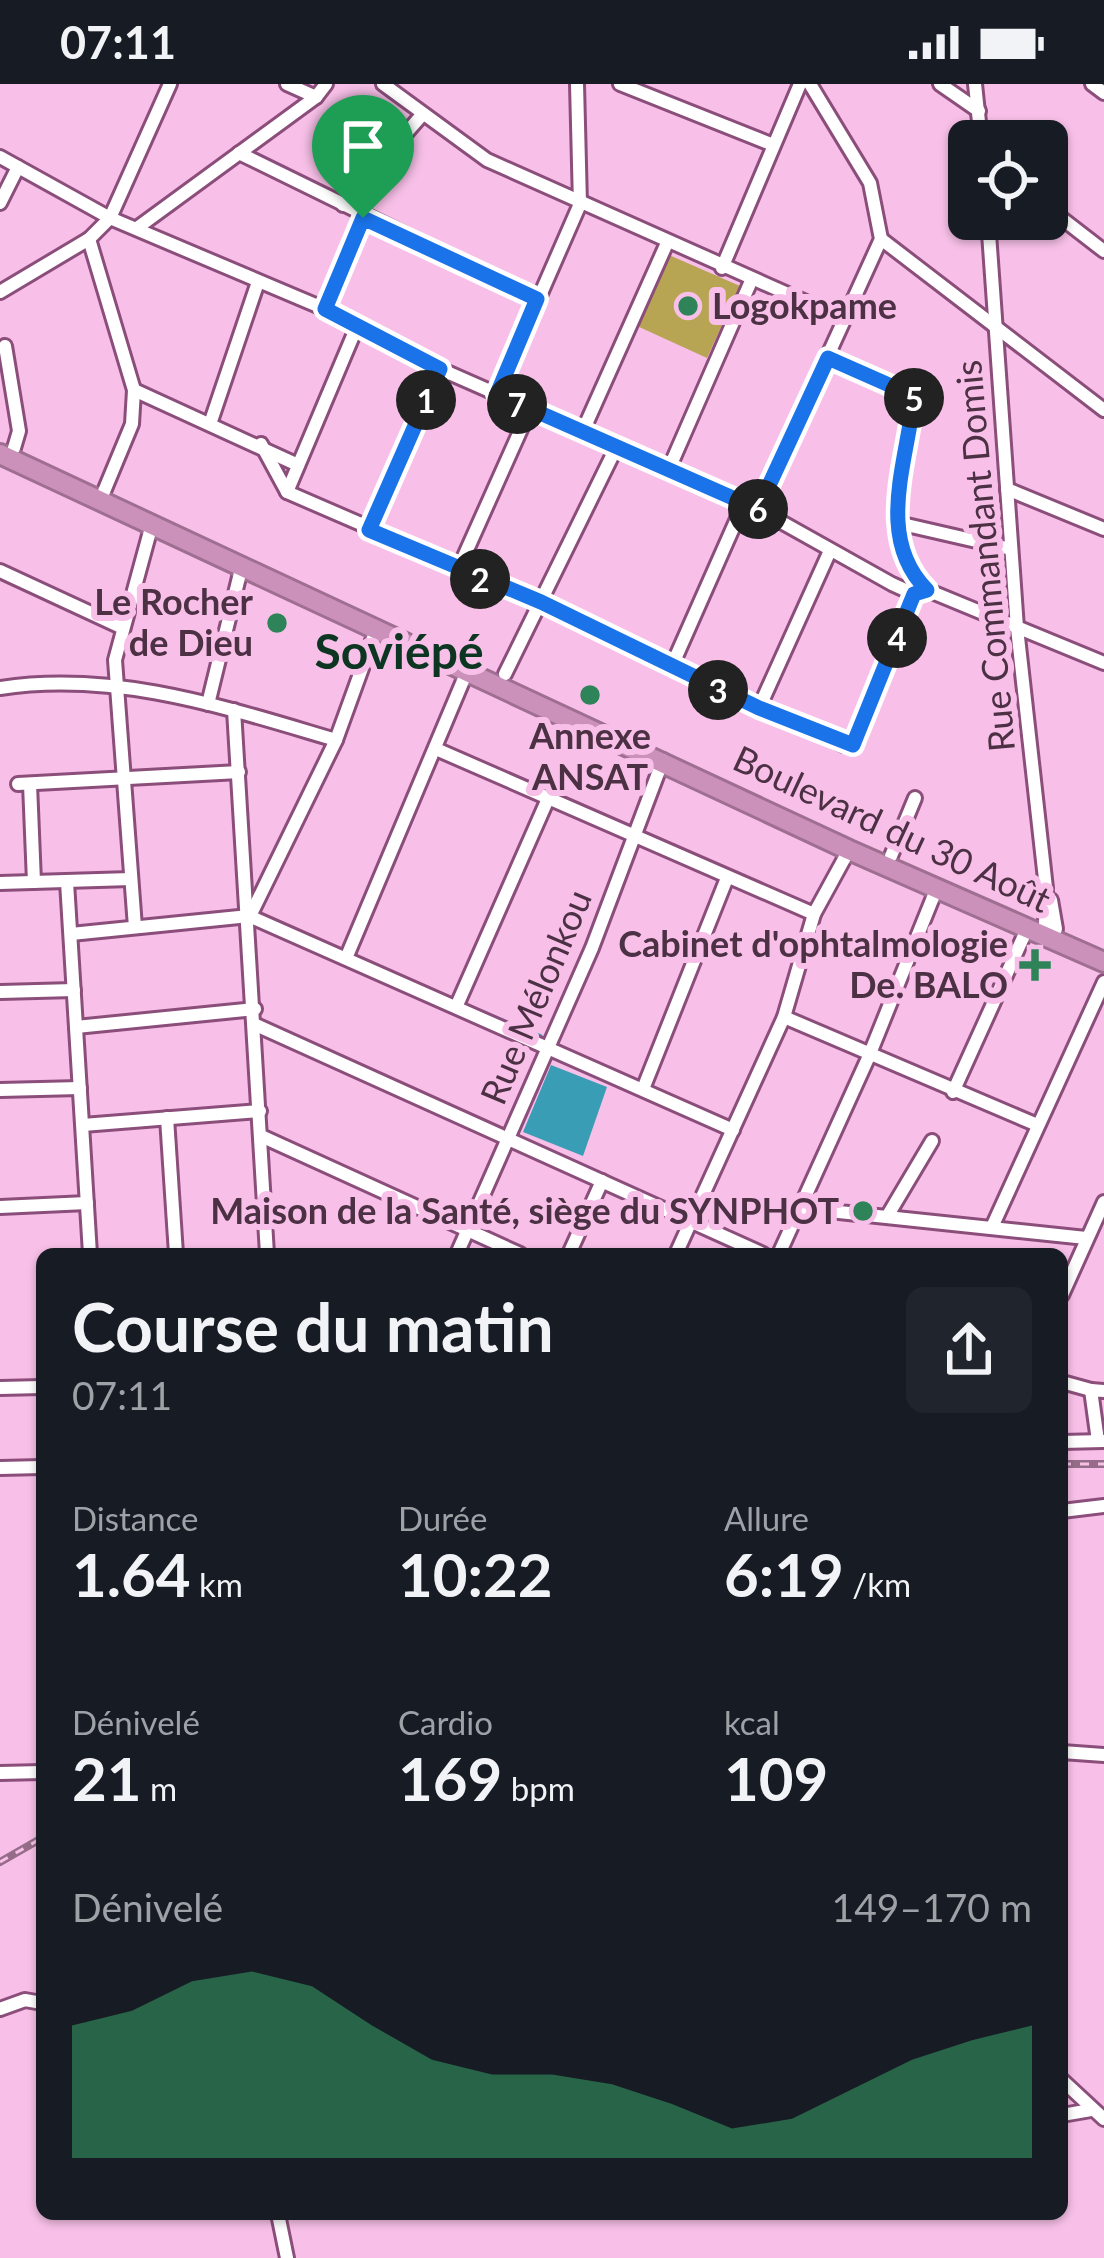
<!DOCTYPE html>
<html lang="fr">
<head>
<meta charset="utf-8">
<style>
  :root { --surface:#171b24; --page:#20242c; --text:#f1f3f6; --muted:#9ea1a6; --accent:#2e8458 }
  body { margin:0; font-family:Lato,sans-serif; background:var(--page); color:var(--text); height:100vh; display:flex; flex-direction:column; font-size:45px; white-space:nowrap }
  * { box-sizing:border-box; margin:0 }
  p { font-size:39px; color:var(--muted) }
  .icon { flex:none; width:66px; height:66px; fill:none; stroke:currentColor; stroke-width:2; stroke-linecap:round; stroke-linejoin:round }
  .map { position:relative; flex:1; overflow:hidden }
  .panel { position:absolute; left:36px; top:1164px; width:1032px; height:972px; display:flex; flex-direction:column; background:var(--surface); border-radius:18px; box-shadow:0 3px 9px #0004 }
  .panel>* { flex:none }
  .buttons { position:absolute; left:948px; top:36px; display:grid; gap:24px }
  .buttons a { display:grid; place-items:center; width:120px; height:120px; border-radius:18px; background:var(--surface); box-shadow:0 3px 9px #0004; font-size:60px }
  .pin { position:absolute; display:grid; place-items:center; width:102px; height:102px; color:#fff; margin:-123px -51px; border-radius:50% 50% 50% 0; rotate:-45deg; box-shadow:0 0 12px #0007 }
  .pin .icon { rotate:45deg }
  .km { position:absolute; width:60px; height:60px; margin:-30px; border-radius:50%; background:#222; color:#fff; font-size:33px; line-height:60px; text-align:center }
  .round { display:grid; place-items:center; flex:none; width:126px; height:126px; border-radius:18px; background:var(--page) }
  .head { display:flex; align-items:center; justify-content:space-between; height:204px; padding:0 36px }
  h1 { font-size:66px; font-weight:700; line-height:90px }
  .metrics { display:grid; grid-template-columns:repeat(3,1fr); gap:18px; height:204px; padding:12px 36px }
  .metrics div { display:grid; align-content:center }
  .metrics b { font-size:60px; font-weight:700 }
  .metrics small { font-size:33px; font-weight:400 }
  .metrics p { font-size:33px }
  .chart { height:336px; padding:24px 36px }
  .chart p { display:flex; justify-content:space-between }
  .chart svg { width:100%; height:216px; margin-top:12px; fill:var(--accent); opacity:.7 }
  .status { display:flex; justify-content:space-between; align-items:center; height:84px; padding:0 60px; background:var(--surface); direction:ltr }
  .status svg { height:33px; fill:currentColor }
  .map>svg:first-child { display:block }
  .green { fill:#b7a554 }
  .water { fill:#3a9db6 }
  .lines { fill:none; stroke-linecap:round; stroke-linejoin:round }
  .stream { stroke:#3a9db6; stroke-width:3 }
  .minor-casing { stroke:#8b4e7b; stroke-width:18 }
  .highway-casing { stroke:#9f6f91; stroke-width:24 }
  .minor { stroke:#fff; stroke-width:12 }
  .highway { stroke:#cc91bb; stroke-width:18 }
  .rail-casing { stroke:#956d89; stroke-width:8 }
  .rail { stroke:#f8c0e8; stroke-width:3; stroke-dasharray:9; stroke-linecap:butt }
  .route-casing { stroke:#fff; stroke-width:24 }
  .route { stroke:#1a73e8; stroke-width:15 }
  .poi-dot { fill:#2e8458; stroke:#f8c0e8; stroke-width:4.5 }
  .labels { text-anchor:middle; stroke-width:12; stroke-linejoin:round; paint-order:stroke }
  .poi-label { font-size:36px; font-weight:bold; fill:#4c3044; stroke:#f8c0e8; text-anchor:end }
  .street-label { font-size:36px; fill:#4c3044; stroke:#f8c0e8 }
  .district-label { font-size:48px; font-weight:bold; fill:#0c3621; stroke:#f8c0e8 }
</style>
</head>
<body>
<div class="status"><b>07:11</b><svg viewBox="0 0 49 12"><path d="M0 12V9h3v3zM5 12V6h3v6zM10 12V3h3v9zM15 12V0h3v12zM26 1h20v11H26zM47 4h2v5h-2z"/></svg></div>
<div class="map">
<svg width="1104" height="2174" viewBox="0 0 1104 2174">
  <rect width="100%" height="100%" fill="#f8c0e8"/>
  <path class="green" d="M669 171 740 202 707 274 637 242Z"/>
  <path class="water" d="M551 981 607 1003 583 1072 523 1048Z"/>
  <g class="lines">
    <path class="stream" d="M467 921 541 952"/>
    <g class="minor-casing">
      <g id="minor">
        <path d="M287 0 316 13"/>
        <path d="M383 0 487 76 844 235"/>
        <path d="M620 0 771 60"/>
        <path d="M940 0 979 27"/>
        <path d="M975 0 981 57"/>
        <path d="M1092 0 1104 9"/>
        <path d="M239 69 537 215"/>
        <path d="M0 73 110 134 325 225 440 285 758 425 892 500 914 510 927 506 1104 579"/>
        <path d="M0 119 18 83"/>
        <path d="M343 121 421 32"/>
        <path d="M1047 123 1104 167"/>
        <path d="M988 135 1017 544 1046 804 1045 841"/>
        <path d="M137 144 316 13 326 0"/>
        <path d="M89 155 134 306 132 340 100 417"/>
        <path d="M881 155 1104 326"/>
        <path d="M722 184 800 0"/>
        <path d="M0 208 89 155 110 134 170 0"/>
        <path d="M325 225 363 134"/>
        <path d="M5 262 19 347 14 364"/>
        <path d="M828 275 914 312C908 376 873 453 927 506"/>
        <path d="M134 306 298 381"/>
        <path d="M497 310 580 120 577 0"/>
        <path d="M211 337 258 198"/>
        <path d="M582 349 667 159"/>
        <path d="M261 360 287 408 541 518 844 661 858 656 914 510"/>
        <path d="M668 387 751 197"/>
        <path d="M1007 405 1104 445"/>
        <path d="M287 408 358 240"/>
        <path d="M758 425 881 155 870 99 810 0"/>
        <path d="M898 439 1011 465"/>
        <path d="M369 445 440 285"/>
        <path d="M458 486 530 325"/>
        <path d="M0 487 121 543"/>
        <path d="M671 584 744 419"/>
        <path d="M505 590 616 364"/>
        <path d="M0 604C115 586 227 624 336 656"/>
        <path d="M208 620 242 481"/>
        <path d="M759 624 829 469"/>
        <path d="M234 626 267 1170"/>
        <path d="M436 665 814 830"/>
        <path d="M18 700 239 688"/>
        <path d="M30 700 34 798"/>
        <path d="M891 772 915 714"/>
        <path d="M67 798 90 1170"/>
        <path d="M0 799 131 795"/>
        <path d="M1051 816 1056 845"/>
        <path d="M250 832 336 656 377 543"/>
        <path d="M135 843 115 576 152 440"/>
        <path d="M71 850 249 832 733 1046"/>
        <path d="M347 872 468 585"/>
        <path d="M0 908 74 906"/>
        <path d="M457 921 547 717"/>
        <path d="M784 933 1035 1040"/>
        <path d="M256 941 763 1170"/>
        <path d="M76 943 255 925"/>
        <path d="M643 1005 727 794"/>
        <path d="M0 1006 80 1004"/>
        <path d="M953 1008 1027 845"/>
        <path d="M167 1034 176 1170"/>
        <path d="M83 1041 260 1027"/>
        <path d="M261 1052 520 1170"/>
        <path d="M0 1123 87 1119"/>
        <path d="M801 1124 1086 1154"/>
        <path d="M888 1131 932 1057"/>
        <path d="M993 1141 1104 898"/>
        <path d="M457 1170 592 864 663 676"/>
        <path d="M569 1170 602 1097"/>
        <path d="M676 1170 784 933 814 830 849 766"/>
        <path d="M779 1170 869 972 936 806"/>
        <path d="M1062 1211 1104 1118"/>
        <path d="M1062 1298 1091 1306"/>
        <path d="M0 1304 42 1303"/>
        <path d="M1098 1357 1091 1306 1104 1307"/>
        <path d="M1062 1358 1103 1357"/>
        <path d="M0 1384 42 1383"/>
        <path d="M1062 1427 1104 1422"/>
        <path d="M1062 1668 1104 1671"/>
        <path d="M0 1689 42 1688"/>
        <path d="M0 1925 25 1916 42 1919"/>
        <path d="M1062 1996 1104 2035"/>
        <path d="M1062 2031 1091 2026"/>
        <path d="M278 2130 287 2174"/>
      </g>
    </g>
    <g class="highway-casing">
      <path id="highway" d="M0 370 849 766 1104 878"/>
    </g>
    <use href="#minor" class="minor"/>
    <use href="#highway" class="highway"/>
    <g class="rail-casing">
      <g id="rail">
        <path d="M1062 1380H1104"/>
        <path d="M0 1778 42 1754"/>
      </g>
    </g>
    <use href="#rail" class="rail"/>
  </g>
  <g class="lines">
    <g class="route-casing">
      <path id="route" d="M363 134 537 215 497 310 758 425 828 274 914 312C908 376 874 453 927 506L914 510 853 661 759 624 541 518 369 446 440 285 325 225Z"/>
    </g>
    <use href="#route" class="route"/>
  </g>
  <g class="poi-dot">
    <circle cx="688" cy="222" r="12"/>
    <circle cx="277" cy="539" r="12"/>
    <circle cx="590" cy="611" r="12"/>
    <path d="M1029 863h12v12h12v12h-12v12h-12v-12h-12v-12h12z"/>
    <circle cx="863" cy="1127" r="12"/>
  </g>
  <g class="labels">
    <g class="poi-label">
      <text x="712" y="235" text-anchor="start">Logokpame</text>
      <text x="253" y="531">Le Rocher<tspan x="253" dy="41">de Dieu</tspan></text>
      <text x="590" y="665" text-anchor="middle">Annexe<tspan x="590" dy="41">ANSAT</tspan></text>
      <text x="1008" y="873">Cabinet d'ophtalmologie<tspan x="1008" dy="41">De. BALO</tspan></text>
      <text x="839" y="1140">Maison de la Santé, siège du SYNPHOT</text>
    </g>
    <g class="street-label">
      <text transform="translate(985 472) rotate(-95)" y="13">Rue Commandant Domis</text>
      <text transform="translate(892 745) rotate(25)" y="13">Boulevard du 30 Août</text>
      <text transform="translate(536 913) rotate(-67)" y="13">Rue Mélonkou</text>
    </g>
    <g class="district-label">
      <text x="399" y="585">Soviépé</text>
    </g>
  </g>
</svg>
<div class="buttons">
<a><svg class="icon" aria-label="locate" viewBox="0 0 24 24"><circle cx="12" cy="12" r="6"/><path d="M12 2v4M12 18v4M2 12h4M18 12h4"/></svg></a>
</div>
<div class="pin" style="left:363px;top:134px;background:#1e9e55"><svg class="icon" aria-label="arrive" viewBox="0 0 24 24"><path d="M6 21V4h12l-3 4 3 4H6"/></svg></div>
<b class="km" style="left:426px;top:316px">1</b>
<b class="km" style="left:480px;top:495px">2</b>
<b class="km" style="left:718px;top:606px">3</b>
<b class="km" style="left:897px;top:554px">4</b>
<b class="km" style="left:914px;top:314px">5</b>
<b class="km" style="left:758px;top:425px">6</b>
<b class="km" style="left:517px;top:320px">7</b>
<section class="panel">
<div class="head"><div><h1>Course du matin</h1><p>07:11</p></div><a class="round"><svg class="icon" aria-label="share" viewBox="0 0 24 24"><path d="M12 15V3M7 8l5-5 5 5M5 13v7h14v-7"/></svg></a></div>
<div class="metrics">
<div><p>Distance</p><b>1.64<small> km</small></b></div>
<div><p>Durée</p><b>10:22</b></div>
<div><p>Allure</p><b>6:19<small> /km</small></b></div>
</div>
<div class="metrics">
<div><p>Dénivelé</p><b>21<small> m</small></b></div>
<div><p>Cardio</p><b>169<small> bpm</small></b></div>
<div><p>kcal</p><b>109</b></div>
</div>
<div class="chart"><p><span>Dénivelé</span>149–170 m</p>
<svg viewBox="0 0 160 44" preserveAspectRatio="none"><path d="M0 44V17L10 14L20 8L30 6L40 9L50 17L60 24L70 27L80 27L90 29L100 33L110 38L120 36L130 30L140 24L150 20L160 17V44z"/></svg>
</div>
</section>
</div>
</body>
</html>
